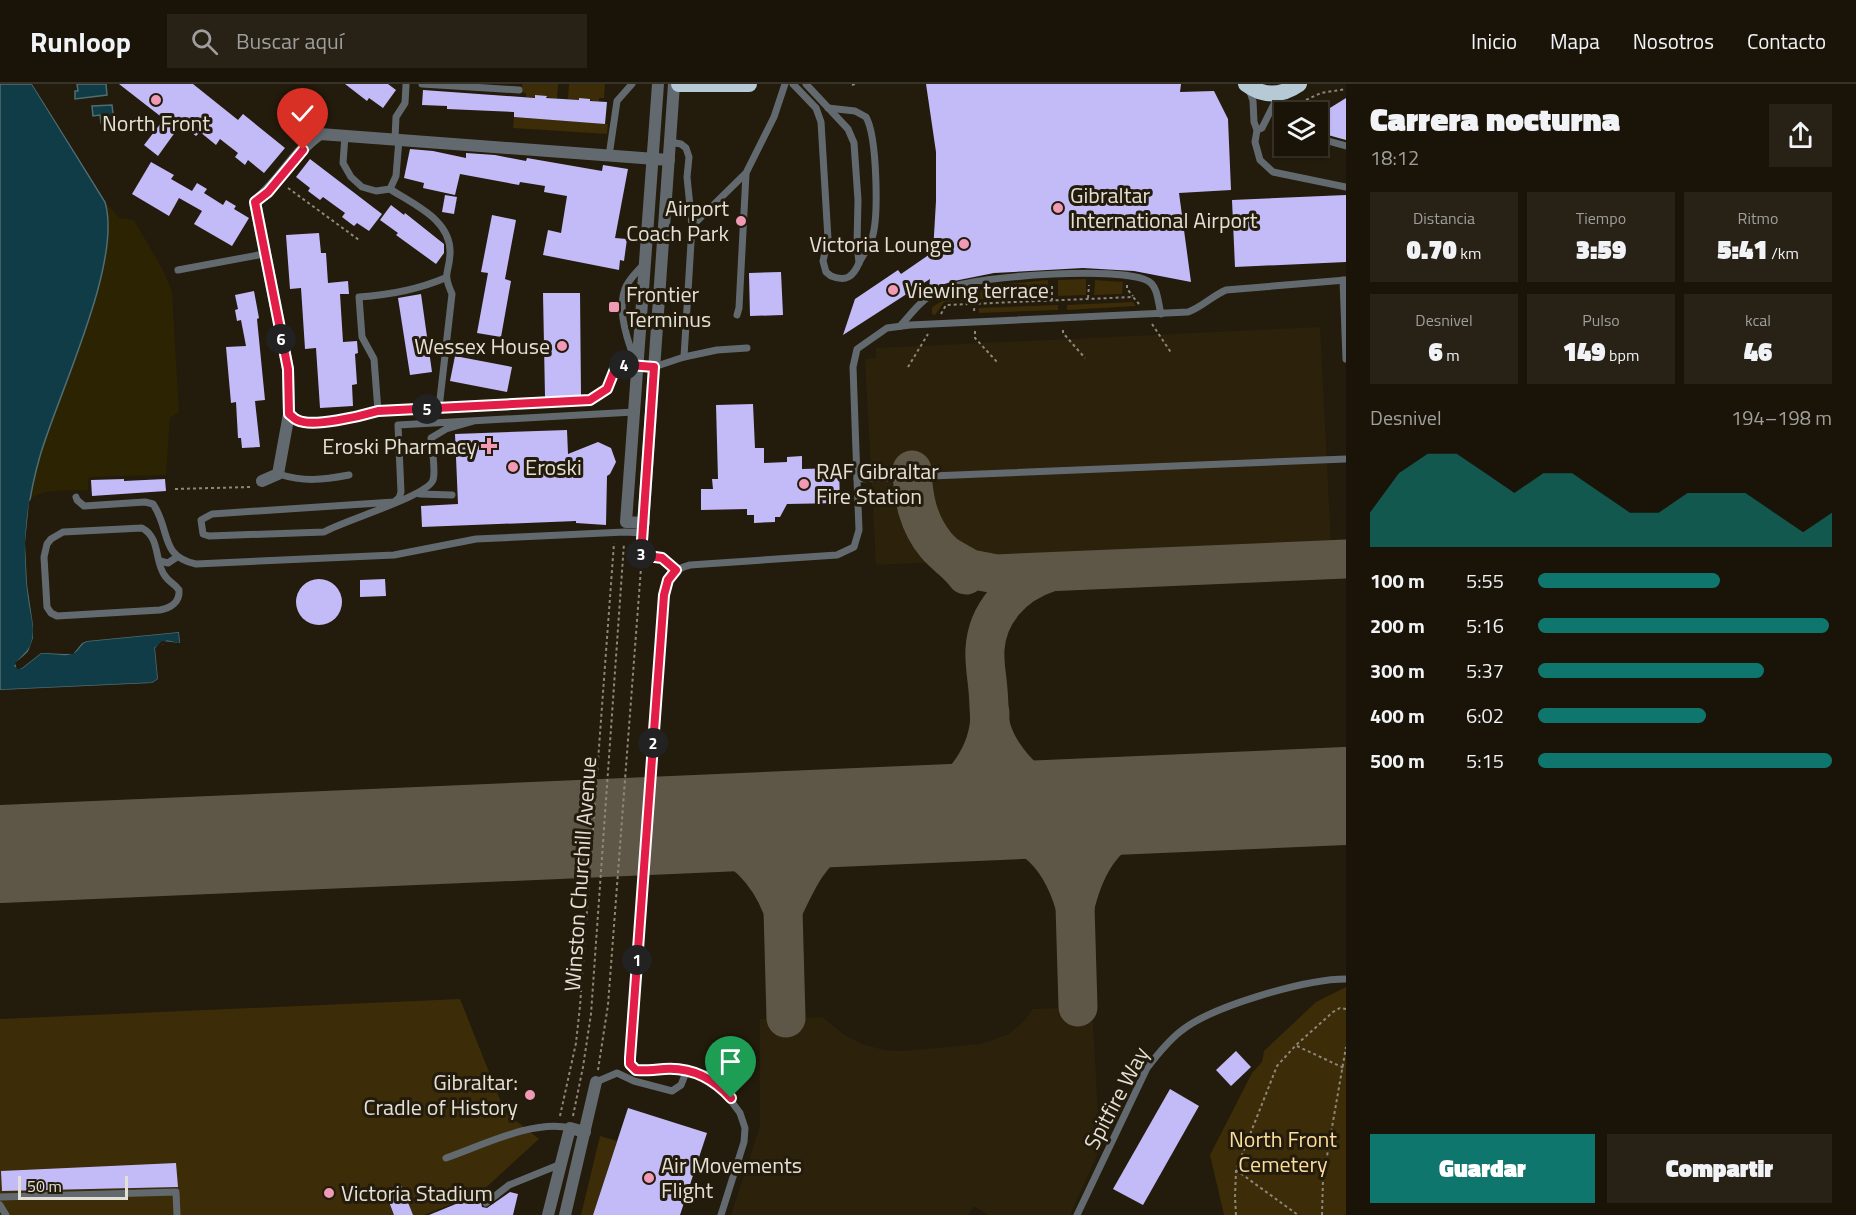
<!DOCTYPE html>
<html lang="es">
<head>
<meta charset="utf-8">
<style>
  :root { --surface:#1a1408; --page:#272116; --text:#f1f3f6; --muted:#9f9e9c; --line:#383329; --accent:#0f766e }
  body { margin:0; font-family:"Titillium Web",sans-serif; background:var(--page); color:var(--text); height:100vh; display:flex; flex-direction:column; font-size:22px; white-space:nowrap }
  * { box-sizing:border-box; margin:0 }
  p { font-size:20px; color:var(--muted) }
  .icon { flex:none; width:33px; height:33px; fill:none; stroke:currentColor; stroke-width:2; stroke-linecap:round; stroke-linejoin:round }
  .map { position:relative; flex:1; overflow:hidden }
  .panel { display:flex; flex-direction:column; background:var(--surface); width:510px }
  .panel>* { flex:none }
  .buttons { position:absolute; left:1274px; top:18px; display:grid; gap:12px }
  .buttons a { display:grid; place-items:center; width:54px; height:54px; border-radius:0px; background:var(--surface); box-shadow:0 2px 4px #0004,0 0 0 2px var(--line); font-size:30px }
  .scale { position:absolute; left:18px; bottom:15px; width:110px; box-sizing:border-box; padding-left:6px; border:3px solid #e5e0d6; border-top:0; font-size:16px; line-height:21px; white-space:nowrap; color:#e5e0d6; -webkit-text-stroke:4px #231b0b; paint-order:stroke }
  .pin { position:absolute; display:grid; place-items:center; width:51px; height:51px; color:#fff; margin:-62px -26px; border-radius:50% 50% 50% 0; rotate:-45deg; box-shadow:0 0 6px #0007 }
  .pin .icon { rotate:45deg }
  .km { position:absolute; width:30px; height:30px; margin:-15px; border-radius:50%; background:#222; color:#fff; font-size:16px; line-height:30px; text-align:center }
  .round { display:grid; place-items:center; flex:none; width:63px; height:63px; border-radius:0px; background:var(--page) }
  .head { display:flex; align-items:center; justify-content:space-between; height:102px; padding:0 24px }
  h1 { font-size:33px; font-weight:800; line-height:45px }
  .stats { display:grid; grid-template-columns:repeat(3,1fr); gap:9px; height:102px; padding:6px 24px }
  .stats div { display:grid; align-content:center; border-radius:0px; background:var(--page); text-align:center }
  .stats b { font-size:26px; font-weight:800 }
  .stats small { font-size:16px; font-weight:400 }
  .stats p { font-size:16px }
  .chart { height:168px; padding:12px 24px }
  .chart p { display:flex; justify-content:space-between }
  .chart svg { width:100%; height:108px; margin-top:6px; fill:var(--accent); opacity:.7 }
  .primary-button { display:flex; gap:12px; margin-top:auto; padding:12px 24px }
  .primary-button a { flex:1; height:69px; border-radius:0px; background:var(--accent); color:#fff; font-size:24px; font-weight:800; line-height:69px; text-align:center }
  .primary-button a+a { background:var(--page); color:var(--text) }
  ul { padding:0 24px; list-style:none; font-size:20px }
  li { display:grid; grid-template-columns:96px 72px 1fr; align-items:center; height:45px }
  li i { height:15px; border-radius:8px; background:var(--accent) }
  header { display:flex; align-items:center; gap:36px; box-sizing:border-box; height:84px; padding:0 30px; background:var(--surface); border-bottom:2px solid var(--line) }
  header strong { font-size:28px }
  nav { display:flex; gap:33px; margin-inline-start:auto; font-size:21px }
  .search { width:420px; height:54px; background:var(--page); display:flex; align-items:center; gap:15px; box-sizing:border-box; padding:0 21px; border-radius:0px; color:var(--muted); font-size:22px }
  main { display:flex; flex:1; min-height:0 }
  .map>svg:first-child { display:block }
  .built { fill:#2c210a }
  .green { fill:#3c2c08 }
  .sand { fill:#2b2302 }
  .water { fill:#103c47; stroke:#506d72; stroke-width:1.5 }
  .pier { fill:#231b0b }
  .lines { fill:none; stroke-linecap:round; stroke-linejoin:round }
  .taxiway { stroke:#5e5748; stroke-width:39 }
  .runway { stroke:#5e5748; stroke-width:98 }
  .building { fill:#c3bbf7 }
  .path { stroke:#8d877a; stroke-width:2; stroke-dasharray:3 3; stroke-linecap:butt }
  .service { stroke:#626a6f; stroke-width:7 }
  .minor { stroke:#626a6f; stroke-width:12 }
  .trunk { stroke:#b6cad6; stroke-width:16 }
  .route-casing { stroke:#fff; stroke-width:12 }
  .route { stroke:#e11d48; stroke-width:8 }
  .poi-dot { fill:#f09ab6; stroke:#231b0b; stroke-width:2 }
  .labels { text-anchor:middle; stroke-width:6; stroke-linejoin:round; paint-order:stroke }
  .poi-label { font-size:22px; fill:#e5e0d6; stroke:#231b0b; text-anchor:start }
  .street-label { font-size:22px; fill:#e5e0d6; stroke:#231b0b }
  .park-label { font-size:22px; fill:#fedc9a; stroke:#231b0b }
</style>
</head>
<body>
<header>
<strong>Runloop</strong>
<div class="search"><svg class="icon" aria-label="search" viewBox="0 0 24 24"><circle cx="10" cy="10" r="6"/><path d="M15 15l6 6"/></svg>Buscar aquí</div>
<nav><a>Inicio</a><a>Mapa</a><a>Nosotros</a><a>Contacto</a></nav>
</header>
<main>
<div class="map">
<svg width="1346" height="1131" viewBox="0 0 1346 1131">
  <rect width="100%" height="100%" fill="#231b0b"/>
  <g class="built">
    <path d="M1320 243 1331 459 876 481 865 275 876 274V264Z"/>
    <path d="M1092 923 1100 1065 1070 1131H988L974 1122 968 1131H731L760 1042V935L822 933 846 952 862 960 884 966 904 967 981 960 1009 950 1025 936 1033 925Z"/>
  </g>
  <g class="green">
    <path d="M522 0H558L557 15 535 11V13H526V9L521 8Z"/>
    <path d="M569 0H605L604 14H599V18L579 14V16L568 15Z"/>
    <path d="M514 33 608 40 607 50 513 44Z"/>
    <path d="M1086 195V211L1058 212V196Z"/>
    <path d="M1048 196 1049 213 979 215 982 202Z"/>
    <path d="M1095 196 1123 198 1122 210 1094 211Z"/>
    <path d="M973 204 970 216 944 218 935 231 932 230V224L934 222 952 211Z"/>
    <path d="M1133 218 1136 222 1067 226V221Z"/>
    <path d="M1058 221V226L979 229V224Z"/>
    <path d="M1346 903V1131H1224L1210 1071 1252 989 1262 978 1264 967 1316 918Z"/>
    <path d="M460 915 505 1028 539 1055 480 1109 424 1131H0V935Z"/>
    <path d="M600 1052 617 1057 593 1131H581Z"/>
  </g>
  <path class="sand" d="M105 118 120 134 134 136 163 186 172 207 179 328 170 334 166 391 89 393 88 406C73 407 38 403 29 418 34 395 39 373 46 351 65 295 122 174 105 118Z"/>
  <g class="water">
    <path d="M0 0H32L105 118C123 178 58 310 40 372 30 407 24 443 26 480 26 492 27 504 29 516 31 531 37 547 31 561 28 570 19 573 15 582L22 584 41 569C51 568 67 574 76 567 81 563 80 559 87 557L179 548 180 560 167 557 155 564 158 595 152 599 0 606Z"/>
    <path d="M77 0H106L107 11 75 15V7H78Z"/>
    <path d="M112 21 114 38 101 39 100 31 93 32 92 22Z"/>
  </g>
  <g class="pier">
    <path d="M32 0H35L107 116 110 124Z"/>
    <path d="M33 412 29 441V477L31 514 36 541V554L30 569 20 577 18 581H20L34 569 40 566 72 567 80 556 86 554 180 545 182 548V562L163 560 158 565 161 595 157 600 140 603 0 609V606L152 599 158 595 155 564 162 557 180 559 179 548 87 557 82 559 73 570 41 569 22 584 17 585 15 579 28 568 33 554V541L27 500 25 459 29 418Z"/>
  </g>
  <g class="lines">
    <g class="taxiway">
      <path d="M912 386C913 414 918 439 936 461 945 472 958 479 966 491"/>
      <path d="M949 473 970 485 996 490 1346 475"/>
      <path d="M1048 489C1014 500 987 529 985 565 984 578 987 593 988 606 989 617 989 628 990 638 993 659 1010 682 1025 695 1052 717 1083 720 1116 722"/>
      <path d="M968 728C1026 746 1057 760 1075 822 1091 757 1118 740 1179 719"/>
      <path d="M658 742C672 744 687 745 700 748 741 758 769 788 783 826 797 797 808 770 836 753 849 744 868 735 882 732 896 729 910 730 923 725 962 710 990 670 990 629"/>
      <path d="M1075 822 1078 923"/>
      <path d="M783 826 786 934"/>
    </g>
    <path class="runway" d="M0 770 1346 712"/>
  </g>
  <g class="building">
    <path d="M119 0H193L238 36 243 30 285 64 264 89 248 76 245 81 235 73 238 69 220 55 216 61 200 48 196 52 181 40 158 72 144 61 164 35Z"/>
    <path d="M345 0H388L396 6 383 24 369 14 367 17Z"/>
    <path d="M926 0H1181L1180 8 1214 7 1228 35 1231 106 1179 109 1191 198 1134 187 1083 184 994 189 954 197 929 205 930 195 843 251 855 215 898 186 901 190 933 168 936 117V68Z"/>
    <path d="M423 6 535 14V11L547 12 546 14 579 16V14L590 15V17L607 18 605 40 514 33V28L447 25V22L422 21Z"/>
    <path d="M1346 14V56L1317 48V32Z"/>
    <path d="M410 65 433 67 466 74V69L495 71 526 77 527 74 602 87 603 81 628 85 615 154 627 155 624 177 620 176 619 186 543 171 548 146 561 149 567 112 544 108 545 102 520 98 519 101 460 90 455 111 423 104 424 99 404 94Z"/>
    <path d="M310 75 382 130 369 147 357 139 354 142 342 133 345 129 323 113 320 116 308 107 310 104 296 93Z"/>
    <path d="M151 78 174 91 171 95 192 107 197 99 207 105 204 109 223 121 226 116 236 122 234 125 249 134 232 162 194 140 202 127 179 114 169 132 132 110Z"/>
    <path d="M445 111 457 113 454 130 442 128Z"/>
    <path d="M1346 111V178L1235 183 1232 116Z"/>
    <path d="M391 121 404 131 405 129 444 160V169L436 180 396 151 398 149 380 136Z"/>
    <path d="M492 131 516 136 505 195 511 197 501 253 477 249 488 189 481 188Z"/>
    <path d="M319 149 321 169H326L328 199 348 197 349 210H340L343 258 357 257 358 269 355 270 357 300 352 301 353 322 320 324 316 264 305 265 301 204 290 205 286 151Z"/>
    <path d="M781 188 783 231 750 232 749 189Z"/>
    <path d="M254 207 259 234 257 235 265 316 255 317 260 363 242 364 241 354H238L236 318 231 319 226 263 246 262 241 236 237 237 235 226 238 225 235 211Z"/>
    <path d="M543 209H580L581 311 545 313Z"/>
    <path d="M421 210 432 288 410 291 398 214Z"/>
    <path d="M455 272 512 283 507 308 450 297Z"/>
    <path d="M753 320 755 364H764V379L787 378V373L802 372V385L839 384 840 419 787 420 780 433H775V438L754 439V431H747V425L701 426V405H713L712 395H718L716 321Z"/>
    <path d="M567 346 568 370 598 358 611 364 616 378 610 390 607 392 606 441 576 439V437L422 443 421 422 458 420 455 350Z"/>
    <path d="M124 395V397L165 395 166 407 92 412 91 396Z"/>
    <path d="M385 495 386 512 360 513V496Z"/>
    <circle cx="319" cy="518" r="23"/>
    <path d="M1236 967 1251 983 1231 1002 1216 986Z"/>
    <path d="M1170 1005 1199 1022 1143 1121 1113 1105Z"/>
    <path d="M628 1024 707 1049 680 1131H593Z"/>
    <path d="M176 1079 178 1103 2 1107 1 1087Z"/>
    <path d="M401 1101 413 1131H394L385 1107Z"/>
    <path d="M510 1108 518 1110 513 1131H429L468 1115 481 1118 482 1123 487 1124Z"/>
  </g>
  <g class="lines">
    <g class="path">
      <path d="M852 1 855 0"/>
      <path d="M1306 16 1321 9 1346 5"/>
      <path d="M1288 27 1298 20"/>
      <path d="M288 104 359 156"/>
      <path d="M1127 201V205L1133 212"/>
      <path d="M1052 202V216"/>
      <path d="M1088 214 1089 201"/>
      <path d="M974 227 976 209"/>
      <path d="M941 230 946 221 1133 213 1139 220"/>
      <path d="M1152 240 1172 270"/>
      <path d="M1063 246V249L1085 274"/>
      <path d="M975 247V254L997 278"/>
      <path d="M908 283 928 250"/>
      <path d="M175 405 250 403"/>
      <path d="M1297 962 1346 985"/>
      <path d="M598 986 608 921 641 484"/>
      <path d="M560 1032 576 959 580 922 614 459"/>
      <path d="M573 1032 583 983 591 930 624 459"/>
      <path d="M1236 1086 1298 1131"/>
      <path d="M1236 1131 1235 1113 1236 1086 1277 982 1296 961 1333 928 1340 924 1346 925"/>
      <path d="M1322 1131 1323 1095 1346 963"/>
    </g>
    <g class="service">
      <path d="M422 0 519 6"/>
      <path d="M793 0 816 24 821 38 828 155 823 177 826 188 831 192C846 198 853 193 859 179 863 170 870 163 872 154 879 133 877 52 866 33L855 27 828 24"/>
      <path d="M806 0 848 45 854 59 858 116 857 160 859 179"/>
      <path d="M1249 5 1253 17 1254 38 1257 46 1255 58 1260 76 1273 88 1346 103"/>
      <path d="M1282 10C1273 20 1273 29 1284 38"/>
      <path d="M1257 46 1262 44 1274 20"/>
      <path d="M345 52 343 79 351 93 362 103 376 107 390 105 396 92 399 55"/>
      <path d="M1317 54 1346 62"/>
      <path d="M395 55 396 33 405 19 406 1"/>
      <path d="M670 58 681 60 686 64 689 73 687 93 692 142 684 273"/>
      <path d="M609 72 617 17 632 0"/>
      <path d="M390 105C414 121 452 136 450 170 449 191 442 187 452 210L439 324"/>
      <path d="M692 142 746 89 774 33 785 0"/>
      <path d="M178 186 264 170"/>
      <path d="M1343 196 1346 275"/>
      <path d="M737 231 739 224 746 90"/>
      <path d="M900 242C908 234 920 217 929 213 937 209 946 204 955 202 987 192 1120 182 1148 197 1158 202 1158 219 1161 230"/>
      <path d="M635 276C627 256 617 226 625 205 628 196 637 188 643 181"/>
      <path d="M378 327 590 316 607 305 617 280 654 283 684 273 717 266 747 264"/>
      <path d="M289 330C292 332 294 335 297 336 312 344 361 332 378 327L374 275 362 253 359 213C389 211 417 206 445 194"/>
      <path d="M474 337 446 345 431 354C432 365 436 387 433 396 428 412 342 437 324 448L209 452 203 450 201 436 212 430 394 418 399 414 401 408 398 341 634 328"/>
      <path d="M278 390C305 398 322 396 349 391"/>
      <path d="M857 395 853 283 857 265 887 244 910 241 1188 228C1202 223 1212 212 1226 206L1346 196"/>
      <path d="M420 410 452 411"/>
      <path d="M76 413 77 416 84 422 145 418 153 420C171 446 159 472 196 480L394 471 476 455 625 448 643 449"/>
      <path d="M142 444C161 454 154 478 165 492 169 498 175 500 179 506 180 518 171 524 160 526L57 532 51 529 47 523 44 473 47 460 51 455 63 448Z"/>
      <path d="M641 471 662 474 676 486"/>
      <path d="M160 477 168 479 177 473"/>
      <path d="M596 998 617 989 634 997 672 1007 681 1001 687 986"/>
      <path d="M446 1074C481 1062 534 1035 570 1044"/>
      <path d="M0 1113 176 1108 177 1131"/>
      <path d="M486 1119 509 1101 561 1080"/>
      <path d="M0 1121 6 1131"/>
      <path d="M721 1131 744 1058 745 1044 740 1029 723 1006 698 989 680 985 636 986 630 980 629 974 664 511C667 494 673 485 690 481L837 471 854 463 859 446 857 395 1346 375"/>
      <path d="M1077 1131 1147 984C1157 971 1168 957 1181 947 1212 922 1306 895 1346 895"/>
    </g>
    <g class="minor">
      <path d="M262 397 278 390 289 330 288 285 255 118C280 99 294 68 320 50L669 76"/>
      <path d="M644 439 626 438 658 0"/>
      <path d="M641 471 674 0"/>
      <path d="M548 1131 570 1044 585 1048"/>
      <path d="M565 1131 596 998"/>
    </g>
    <g class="trunk">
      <path d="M679 0H749"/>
      <path d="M1246 0C1263 13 1282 12 1299 0"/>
    </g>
  </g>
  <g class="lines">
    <g class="route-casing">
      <path id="route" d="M303 66 268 108 255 118 288 285 289 330C292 332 294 335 297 336 312 344 361 332 378 327L590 316 607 305 617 280 654 283 641 471 662 474 676 486 668 496 664 511 630 974V980L636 986C646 987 655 986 664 985 692 983 713 994 731 1014"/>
    </g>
    <use href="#route" class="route"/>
  </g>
  <g class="poi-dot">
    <circle cx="156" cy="16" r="6"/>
    <circle cx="1058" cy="124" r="6"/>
    <circle cx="741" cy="137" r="6"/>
    <circle cx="964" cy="160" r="6"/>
    <circle cx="893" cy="206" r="6"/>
    <rect x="608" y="217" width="12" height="12" rx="3"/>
    <circle cx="562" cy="262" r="6"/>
    <path d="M486 353h6v6h6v6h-6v6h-6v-6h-6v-6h6z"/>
    <circle cx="513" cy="383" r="6"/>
    <circle cx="804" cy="400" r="6"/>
    <circle cx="530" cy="1011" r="6"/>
    <circle cx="649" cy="1094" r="6"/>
    <circle cx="329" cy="1109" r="6"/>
  </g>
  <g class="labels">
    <g class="poi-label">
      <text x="156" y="47" text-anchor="middle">North Front</text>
      <text x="1070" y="119">Gibraltar<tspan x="1070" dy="25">International Airport</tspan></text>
      <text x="729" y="132" text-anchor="end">Airport<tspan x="729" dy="25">Coach Park</tspan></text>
      <text x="952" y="168" text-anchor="end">Victoria Lounge</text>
      <text x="905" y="214">Viewing terrace</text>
      <text x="626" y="218">Frontier<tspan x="626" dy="25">Terminus</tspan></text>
      <text x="550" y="270" text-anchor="end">Wessex House</text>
      <text x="477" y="370" text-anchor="end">Eroski Pharmacy</text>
      <text x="525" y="391">Eroski</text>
      <text x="816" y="395">RAF Gibraltar<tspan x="816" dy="25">Fire Station</tspan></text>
      <text x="518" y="1006" text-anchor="end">Gibraltar:<tspan x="518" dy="25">Cradle of History</tspan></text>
      <text x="661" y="1089">Air Movements<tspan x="661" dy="25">Flight</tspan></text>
      <text x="341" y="1117">Victoria Stadium</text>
    </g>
    <g class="street-label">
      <text transform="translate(580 790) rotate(-86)" y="8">Winston Churchill Avenue</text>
      <text transform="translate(1116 1014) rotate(-62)" y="8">Spitfire Way</text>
    </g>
    <g class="park-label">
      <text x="1283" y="1063">North Front<tspan x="1283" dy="25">Cemetery</tspan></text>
    </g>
  </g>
</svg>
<div class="buttons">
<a><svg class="icon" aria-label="layers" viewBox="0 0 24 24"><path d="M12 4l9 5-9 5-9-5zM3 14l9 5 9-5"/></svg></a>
</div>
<div class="scale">50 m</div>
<div class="pin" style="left:731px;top:1014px;background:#1e9e55"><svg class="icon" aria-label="arrive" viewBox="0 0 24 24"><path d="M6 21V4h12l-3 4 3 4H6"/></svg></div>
<div class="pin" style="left:303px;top:66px;background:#d93025"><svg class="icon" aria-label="check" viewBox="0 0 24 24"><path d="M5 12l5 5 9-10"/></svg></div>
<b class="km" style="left:637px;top:876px">1</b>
<b class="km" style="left:653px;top:659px">2</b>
<b class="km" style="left:641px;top:470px">3</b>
<b class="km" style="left:624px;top:281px">4</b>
<b class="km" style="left:427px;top:325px">5</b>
<b class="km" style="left:281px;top:255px">6</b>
</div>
<section class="panel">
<div class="head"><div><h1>Carrera nocturna</h1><p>18:12</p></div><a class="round"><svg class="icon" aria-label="share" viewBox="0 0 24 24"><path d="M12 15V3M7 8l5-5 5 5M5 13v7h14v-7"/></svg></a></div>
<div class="stats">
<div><p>Distancia</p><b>0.70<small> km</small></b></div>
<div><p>Tiempo</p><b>3:59</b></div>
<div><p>Ritmo</p><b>5:41<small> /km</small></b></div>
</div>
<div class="stats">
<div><p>Desnivel</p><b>6<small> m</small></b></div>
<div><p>Pulso</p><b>149<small> bpm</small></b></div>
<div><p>kcal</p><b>46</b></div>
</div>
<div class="chart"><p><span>Desnivel</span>194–198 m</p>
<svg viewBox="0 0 160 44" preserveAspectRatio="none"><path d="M0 44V30L10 14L20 6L30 6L40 14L50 22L60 14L70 14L80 22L90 30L100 30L110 22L120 22L130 22L140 30L150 38L160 30V44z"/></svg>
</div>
<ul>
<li><b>100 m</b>5:55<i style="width:62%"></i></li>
<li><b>200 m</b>5:16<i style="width:99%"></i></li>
<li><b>300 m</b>5:37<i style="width:77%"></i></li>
<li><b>400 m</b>6:02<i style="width:57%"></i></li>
<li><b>500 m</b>5:15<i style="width:100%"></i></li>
</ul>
<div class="primary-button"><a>Guardar</a><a>Compartir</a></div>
</section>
</main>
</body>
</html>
